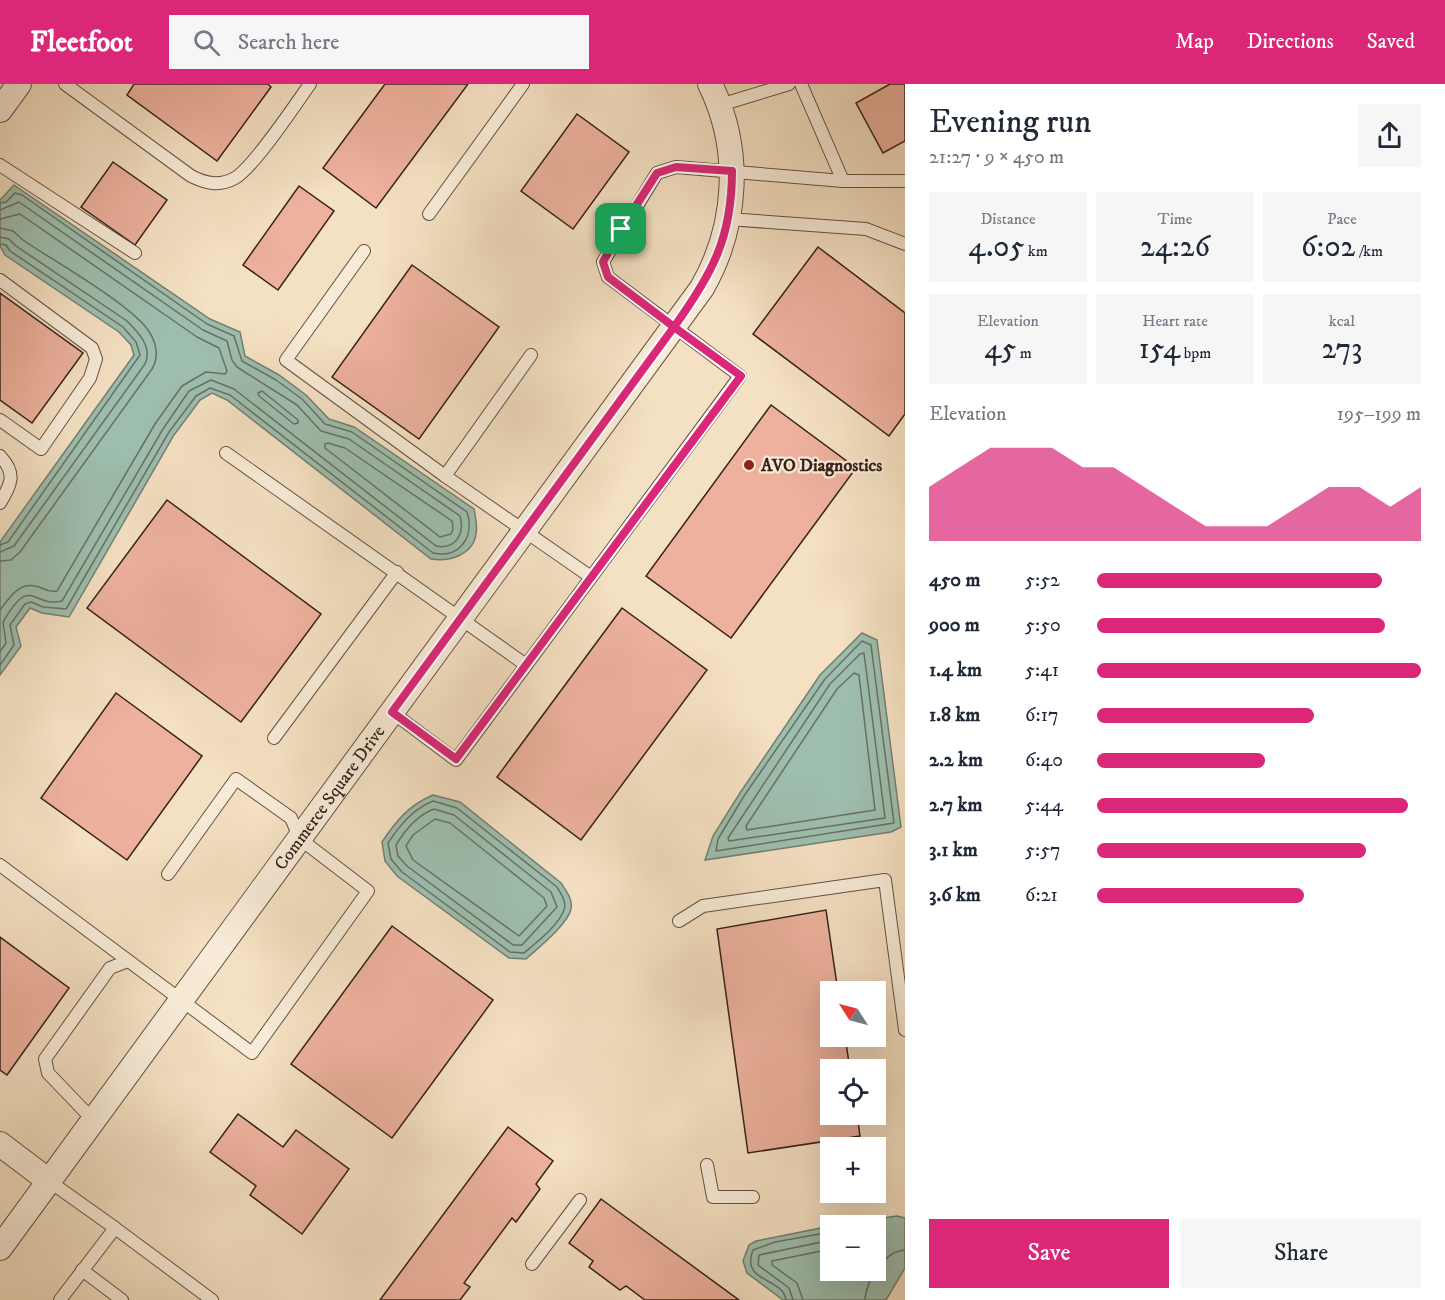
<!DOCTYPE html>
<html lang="en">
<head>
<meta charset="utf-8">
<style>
  :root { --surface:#fff; --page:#f6f6f7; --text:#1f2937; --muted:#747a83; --accent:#db2777 }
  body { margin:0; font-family:"IM FELL DW Pica",serif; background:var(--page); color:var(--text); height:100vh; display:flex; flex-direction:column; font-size:22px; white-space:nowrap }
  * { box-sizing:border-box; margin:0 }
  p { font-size:20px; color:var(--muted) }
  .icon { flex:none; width:33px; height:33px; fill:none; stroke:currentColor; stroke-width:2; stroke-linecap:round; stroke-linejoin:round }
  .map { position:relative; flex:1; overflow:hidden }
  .drawer { display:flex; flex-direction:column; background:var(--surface); width:540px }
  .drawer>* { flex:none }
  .needle { width:39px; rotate:306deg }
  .buttons { position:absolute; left:820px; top:897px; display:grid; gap:12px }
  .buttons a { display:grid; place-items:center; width:66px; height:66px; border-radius:0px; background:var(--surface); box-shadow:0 6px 24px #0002; font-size:30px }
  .pin { position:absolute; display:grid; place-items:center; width:51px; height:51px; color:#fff; margin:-26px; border-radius:12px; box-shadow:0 3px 9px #0006 }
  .round { display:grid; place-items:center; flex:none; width:63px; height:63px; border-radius:0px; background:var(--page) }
  .overview { display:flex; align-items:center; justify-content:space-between; height:102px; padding:0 24px }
  h1 { font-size:33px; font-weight:600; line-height:45px }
  .figures { display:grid; grid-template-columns:repeat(3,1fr); gap:9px; height:102px; padding:6px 24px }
  .figures div { display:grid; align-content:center; border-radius:0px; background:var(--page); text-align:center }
  .figures b { font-size:30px; font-weight:600 }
  .figures small { font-size:16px; font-weight:400 }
  .figures p { font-size:16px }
  .chart { height:168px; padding:12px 24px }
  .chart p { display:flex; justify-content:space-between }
  .chart svg { width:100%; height:108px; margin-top:6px; fill:var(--accent); opacity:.7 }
  .primary-button { display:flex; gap:12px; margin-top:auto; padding:12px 24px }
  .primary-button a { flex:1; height:69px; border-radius:0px; background:var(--accent); color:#fff; font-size:24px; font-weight:600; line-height:69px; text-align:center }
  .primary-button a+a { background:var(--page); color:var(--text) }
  ul { padding:0 24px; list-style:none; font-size:20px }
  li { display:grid; grid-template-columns:96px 72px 1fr; align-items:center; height:45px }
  li i { height:15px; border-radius:8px; background:var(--accent) }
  header { display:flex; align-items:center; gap:36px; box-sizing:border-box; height:84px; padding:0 30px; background:var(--accent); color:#fff }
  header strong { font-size:28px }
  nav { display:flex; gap:33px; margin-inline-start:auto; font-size:21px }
  .search { width:420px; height:54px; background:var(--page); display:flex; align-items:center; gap:15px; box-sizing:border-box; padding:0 21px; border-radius:0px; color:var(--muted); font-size:22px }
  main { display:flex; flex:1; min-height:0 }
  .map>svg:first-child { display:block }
  .water { fill:#9dbeae; stroke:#737f73; stroke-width:1.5 }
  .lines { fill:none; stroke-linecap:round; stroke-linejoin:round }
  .shore { stroke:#697064; stroke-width:1.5 }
  .building { fill:#edb19d; stroke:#35211a; stroke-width:1.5 }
  .service-casing { stroke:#655144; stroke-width:14 }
  .minor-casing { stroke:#655144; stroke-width:26 }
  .service { stroke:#f8ebd7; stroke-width:12 }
  .minor { stroke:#f8ebd7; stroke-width:24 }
  .route-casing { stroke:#fff; stroke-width:12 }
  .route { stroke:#db2777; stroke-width:8 }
  .poi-dot { fill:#8f2418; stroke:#f8ebd7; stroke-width:2 }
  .labels { text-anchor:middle; stroke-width:4.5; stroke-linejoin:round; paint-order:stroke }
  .poi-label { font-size:18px; font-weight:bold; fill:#35211a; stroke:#f8ebd7; text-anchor:start }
  .street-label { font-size:18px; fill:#35211a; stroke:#f8ebd7 }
</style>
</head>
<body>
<header>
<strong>Fleetfoot</strong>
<div class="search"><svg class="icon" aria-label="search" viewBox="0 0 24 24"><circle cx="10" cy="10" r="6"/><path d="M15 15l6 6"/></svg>Search here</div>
<nav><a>Map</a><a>Directions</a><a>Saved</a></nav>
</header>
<main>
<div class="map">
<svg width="905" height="1216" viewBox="0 0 905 1216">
  <rect width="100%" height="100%" fill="#f4e0c2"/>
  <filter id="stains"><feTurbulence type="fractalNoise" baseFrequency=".00333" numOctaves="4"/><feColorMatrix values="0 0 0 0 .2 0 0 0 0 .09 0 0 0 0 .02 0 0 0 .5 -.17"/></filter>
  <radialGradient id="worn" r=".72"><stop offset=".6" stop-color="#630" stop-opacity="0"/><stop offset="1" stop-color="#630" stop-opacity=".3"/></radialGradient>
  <g class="water">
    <path d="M14 101 210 235 240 248 245 272 279 291 306 311 329 335 354 343 474 425C475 432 478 442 476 450 473 471 449 478 431 475L227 316 212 309 200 316 174 351 69 533 42 529 30 524 16 543 21 562 0 591V458L134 271 131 261 119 248 5 171 0 162V116Z"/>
    <path d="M862 549 877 556 901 743 891 748 705 776 713 752 740 709 820 591Z"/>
    <path d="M433 711 460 718 561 799C566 807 573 815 571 825 568 840 537 865 526 875L509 874 397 792 385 777 382 758C396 737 409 721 433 711Z"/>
    <path d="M897 1132 905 1134V1184L886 1216H783L747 1189 743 1177 749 1161 756 1157 831 1142V1186H876V1142L834 1141Z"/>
  </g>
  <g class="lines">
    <g class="shore">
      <path d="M0 119 6 118 15 109 22 111 207 240 234 252 242 277 276 296 302 315 325 340 352 348 467 428C475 452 460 475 433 469L230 311 210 304 196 312 169 348 66 525 43 523 31 518 25 520 10 541 14 561 0 581"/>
      <path d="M0 126 19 118 203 246 227 257 232 276 237 283 297 321 321 347 349 355 460 432C465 449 456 466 436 462L234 305 211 296 189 307 163 345 62 517C31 524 32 489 3 538L6 559 0 568"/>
      <path d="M0 135 20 130 197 253 219 264 227 287 225 290 206 288 182 302 155 340 57 507C50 508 46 506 39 503 20 496 10 513 0 526"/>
      <path d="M0 144 13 147 23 156C52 176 134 222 150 249 157 261 159 273 152 285L20 468 11 476 0 477"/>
      <path d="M0 153 9 155 16 162 127 237C138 248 153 263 145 280L14 462 0 468"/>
      <path d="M0 160 6 161 10 167 123 243 136 258 140 271 8 458 0 461"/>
      <path d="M262 307 298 336V339L294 340 259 312 258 309Z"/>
      <path d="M328 359 345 364 452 437 453 445 451 450 440 453 325 364V360Z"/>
      <path d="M862 557 871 561 894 739 716 767 718 755 744 712 825 595Z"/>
      <path d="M864 569 885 734 729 757 728 754 830 600 860 570Z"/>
      <path d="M854 589 859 591 875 726 747 746 746 742 837 605Z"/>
      <path d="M433 717 457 724 557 803C561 810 567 818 564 826 558 842 537 858 524 869L510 868 402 788 391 775 388 759C400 741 413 725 433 717Z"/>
      <path d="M434 725 454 731 551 808 557 823 522 861H513L407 782 398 772 396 761C405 746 418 731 434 725Z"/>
      <path d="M435 735 450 739 544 814 547 822 519 852 413 776 406 762 413 751Z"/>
      <path d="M786 1216C783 1193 740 1199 753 1166L775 1158 831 1148"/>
      <path d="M793 1216 789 1204 758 1181 759 1171 831 1156"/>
      <path d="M803 1216 797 1199 772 1181V1177L831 1165"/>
      <path d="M865 1216C866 1197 884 1167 905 1166"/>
    </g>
  </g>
  <g class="building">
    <path d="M134 0H268L271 3 217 77 127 11Z"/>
    <path d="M385 0H468L376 124 323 84Z"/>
    <path d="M890 0H905V57L883 69 856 19Z"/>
    <path d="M577 30 629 68 573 145 521 107Z"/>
    <path d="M113 78 167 116 135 161 81 123Z"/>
    <path d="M299 102 334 127 278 206 243 181Z"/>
    <path d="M818 163 905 229V330L889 352 753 250Z"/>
    <path d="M412 181 499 243 419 355 332 293Z"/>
    <path d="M0 209 83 269 32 339 0 316Z"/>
    <path d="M771 321 856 384 731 554 646 492Z"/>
    <path d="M167 416 321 530 241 638 87 524Z"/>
    <path d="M622 524 707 586 581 756 497 693Z"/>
    <path d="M116 609 202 672 127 776 41 714Z"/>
    <path d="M826 826 838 908H831V952H845L850 986H831V1030H857L860 1052 748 1069 717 845Z"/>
    <path d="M392 842 493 916 392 1054 291 980Z"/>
    <path d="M0 853 69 904 7 991 0 986Z"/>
    <path d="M238 1030 283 1063 296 1046 349 1085 302 1150 250 1111 256 1102 210 1068Z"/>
    <path d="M508 1043 553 1077 536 1100 540 1105 516 1138 512 1134 464 1199 470 1203 460 1216H380Z"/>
    <path d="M601 1115 739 1216H645L626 1202 620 1206 589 1183 593 1177 569 1159Z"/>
  </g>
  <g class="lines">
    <g class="service-casing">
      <g id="service">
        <path d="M65 0 191 92C205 99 219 103 235 94 254 83 295 21 310 0"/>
        <path d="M801 0 843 97"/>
        <path d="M720 21 789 0"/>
        <path d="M0 81 135 169"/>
        <path d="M429 130 523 0"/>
        <path d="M728 135 866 145 905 160"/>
        <path d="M364 167 286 276 445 392 591 493"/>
        <path d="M0 196 92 264 96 275 90 294 41 365 0 336"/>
        <path d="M226 369 526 581"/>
        <path d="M0 372C17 390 11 400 0 419"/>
        <path d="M445 392 531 271"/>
        <path d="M392 628 456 676 740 292 608 193 603 178 657 89 676 83 843 97H905"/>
        <path d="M274 654 397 488"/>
        <path d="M0 781 252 969 368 807 300 755 291 734 236 695 168 790"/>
        <path d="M679 837 703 822 885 796 905 946"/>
        <path d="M94 1037 48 989 45 975 110 884 128 877"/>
        <path d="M707 1081 713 1113H753"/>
        <path d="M49 1097 115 1144"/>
        <path d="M532 1180 580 1116"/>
        <path d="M82 1186 122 1216"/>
        <path d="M60 1216 115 1144 212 1216"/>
      </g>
    </g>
    <g class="minor-casing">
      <g id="minor">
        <path d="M0 26 19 0"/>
        <path d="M0 1060 49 1097"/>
        <path id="s1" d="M0 1164 702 204C738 141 742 65 710 0"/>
      </g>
    </g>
    <use href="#service" class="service"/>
    <use href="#minor" class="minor"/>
  </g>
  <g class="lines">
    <g class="route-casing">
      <path id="route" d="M621 145 603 178 608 193 674 243 392 628 456 675 741 292 674 243C712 190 732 154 732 87L676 83 657 89 621 145"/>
    </g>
    <use href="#route" class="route"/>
  </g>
  <circle class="poi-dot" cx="749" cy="381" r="6"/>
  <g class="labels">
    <g class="poi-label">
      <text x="761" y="387">AVO Diagnostics</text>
    </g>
    <g class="street-label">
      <text dy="6" stroke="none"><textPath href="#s1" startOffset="558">Commerce Square Drive</textPath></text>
    </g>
  </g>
  <rect width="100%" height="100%" filter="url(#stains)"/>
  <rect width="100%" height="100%" fill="url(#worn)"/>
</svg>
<div class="buttons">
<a><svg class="needle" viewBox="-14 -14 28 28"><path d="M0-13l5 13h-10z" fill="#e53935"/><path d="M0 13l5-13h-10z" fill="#747a83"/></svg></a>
<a><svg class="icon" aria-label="locate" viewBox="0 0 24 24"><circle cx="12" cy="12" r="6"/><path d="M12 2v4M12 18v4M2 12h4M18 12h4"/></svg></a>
<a>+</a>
<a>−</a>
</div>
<div class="pin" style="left:621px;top:145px;background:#1e9e55"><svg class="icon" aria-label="arrive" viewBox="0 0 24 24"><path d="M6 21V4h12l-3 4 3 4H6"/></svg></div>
</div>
<section class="drawer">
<div class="overview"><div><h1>Evening run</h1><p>21:27 · 9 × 450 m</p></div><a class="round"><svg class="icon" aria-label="share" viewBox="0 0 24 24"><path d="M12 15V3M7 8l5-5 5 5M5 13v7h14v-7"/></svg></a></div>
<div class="figures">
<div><p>Distance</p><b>4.05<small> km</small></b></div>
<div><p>Time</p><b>24:26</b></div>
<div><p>Pace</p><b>6:02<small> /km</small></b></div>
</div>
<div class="figures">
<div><p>Elevation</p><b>45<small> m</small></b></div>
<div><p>Heart rate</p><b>154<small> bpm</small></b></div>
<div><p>kcal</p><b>273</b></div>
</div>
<div class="chart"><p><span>Elevation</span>195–199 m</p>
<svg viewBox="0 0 160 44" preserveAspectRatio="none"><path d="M0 44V22L10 14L20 6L30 6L40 6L50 14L60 14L70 22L80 30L90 38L100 38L110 38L120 30L130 22L140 22L150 30L160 22V44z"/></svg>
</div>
<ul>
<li><b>450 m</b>5:52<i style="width:88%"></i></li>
<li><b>900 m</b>5:50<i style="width:89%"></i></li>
<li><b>1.4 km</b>5:41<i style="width:100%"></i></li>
<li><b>1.8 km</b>6:17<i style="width:67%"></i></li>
<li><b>2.2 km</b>6:40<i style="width:52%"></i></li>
<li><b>2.7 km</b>5:44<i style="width:96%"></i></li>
<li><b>3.1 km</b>5:57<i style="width:83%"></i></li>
<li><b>3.6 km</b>6:21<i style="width:64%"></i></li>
</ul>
<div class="primary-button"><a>Save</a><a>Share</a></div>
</section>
</main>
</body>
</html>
